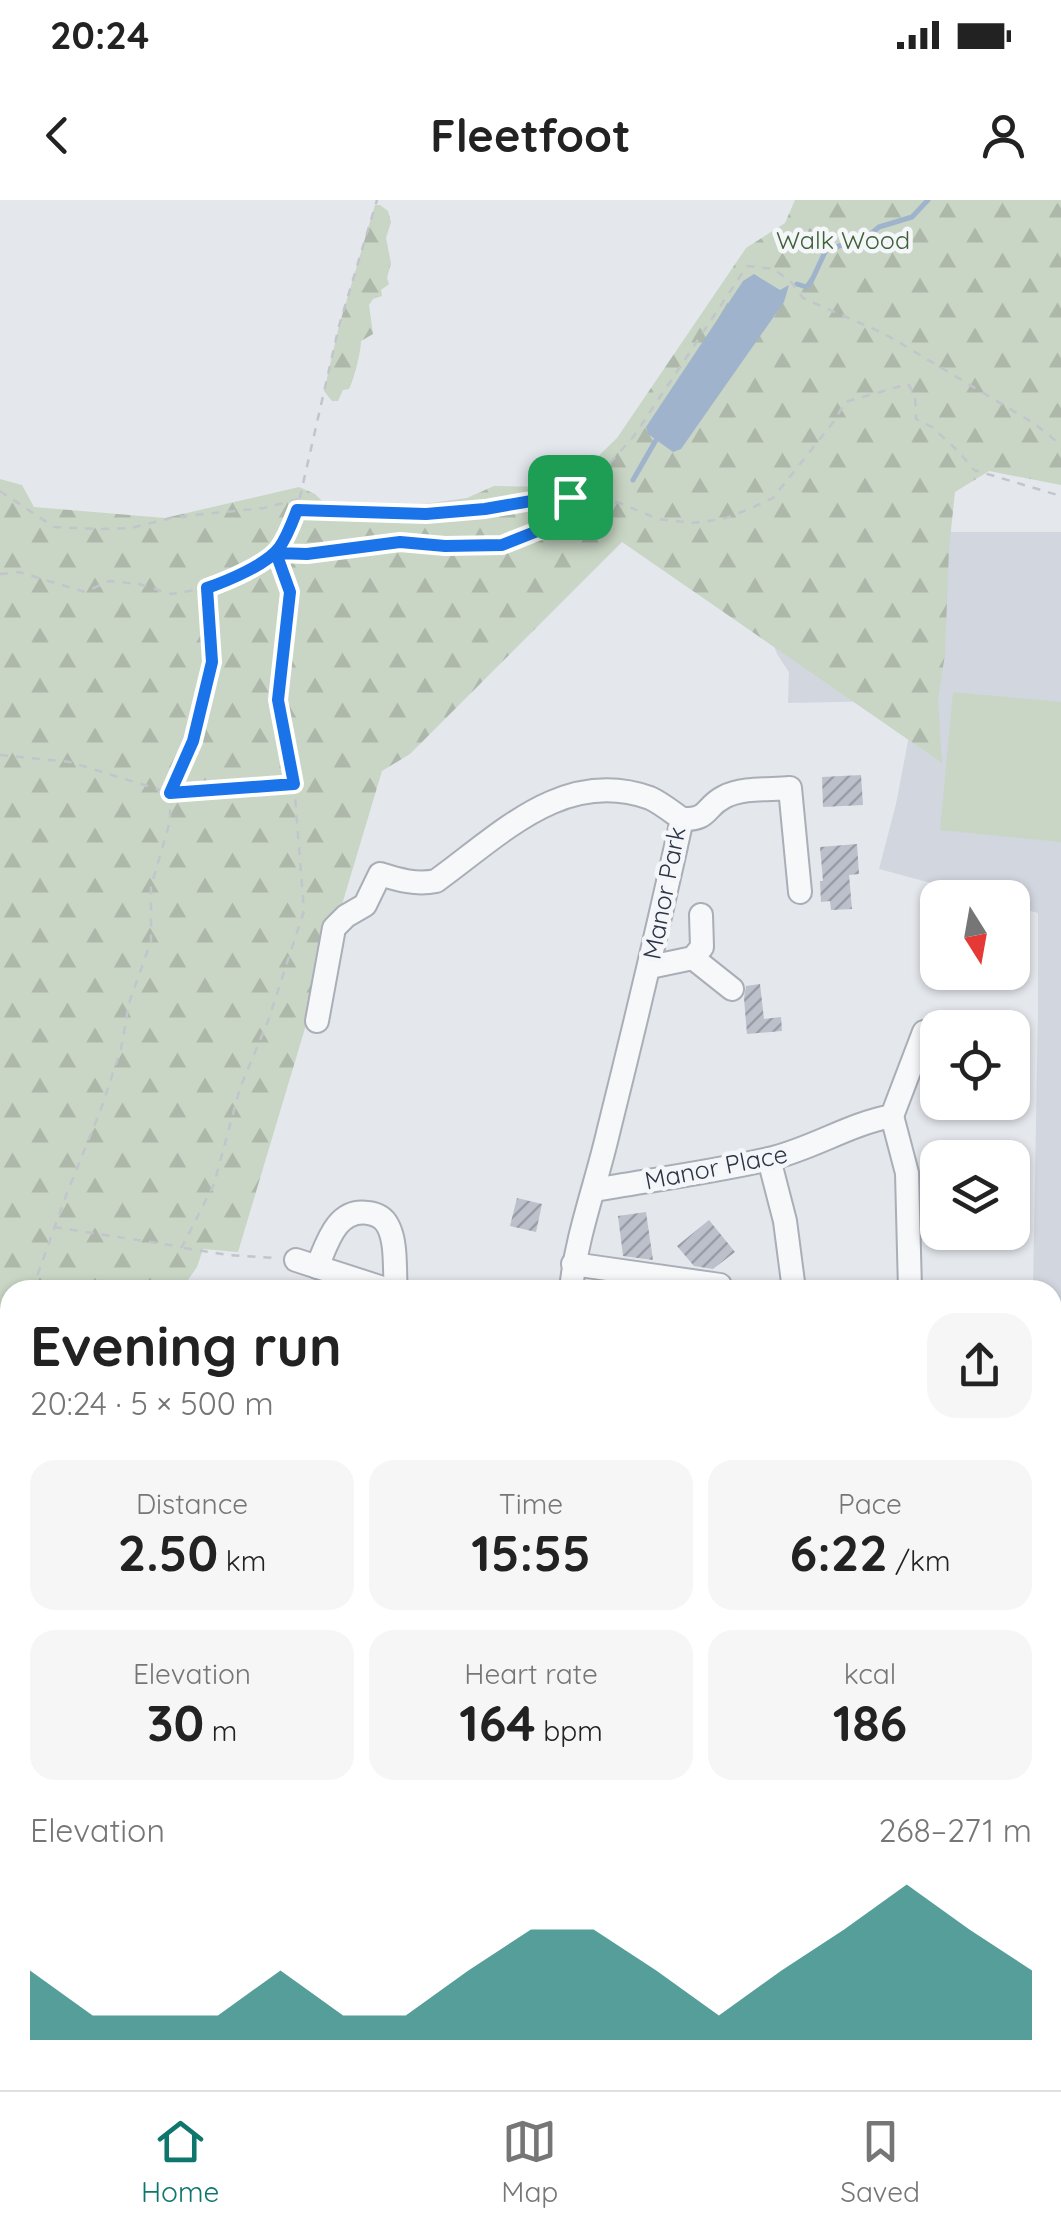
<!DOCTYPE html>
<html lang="en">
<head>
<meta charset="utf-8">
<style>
  :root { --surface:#fff; --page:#f6f6f6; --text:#222; --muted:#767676; --line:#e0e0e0; --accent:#0f766e }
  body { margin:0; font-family:Quicksand,sans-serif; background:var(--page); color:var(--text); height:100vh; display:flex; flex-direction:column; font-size:38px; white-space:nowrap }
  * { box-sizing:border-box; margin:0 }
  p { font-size:32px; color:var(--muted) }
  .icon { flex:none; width:55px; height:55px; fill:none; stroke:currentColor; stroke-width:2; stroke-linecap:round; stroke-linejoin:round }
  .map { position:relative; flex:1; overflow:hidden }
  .details { position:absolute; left:0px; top:1080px; width:1062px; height:810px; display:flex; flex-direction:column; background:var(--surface); border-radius:30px 30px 0 0; box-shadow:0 2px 8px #0004 }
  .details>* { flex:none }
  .needle { width:65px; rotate:169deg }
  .fabs { position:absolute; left:920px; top:680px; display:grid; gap:20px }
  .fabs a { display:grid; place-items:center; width:110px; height:110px; border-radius:20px; background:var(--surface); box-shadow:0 2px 8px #0004; font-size:50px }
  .pin { position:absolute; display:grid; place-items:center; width:85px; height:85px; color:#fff; margin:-42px; border-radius:20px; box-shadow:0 5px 15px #0006 }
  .round { display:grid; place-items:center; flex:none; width:105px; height:105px; border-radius:30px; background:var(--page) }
  .head { display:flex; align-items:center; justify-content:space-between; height:170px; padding:0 30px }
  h1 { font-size:55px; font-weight:800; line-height:75px }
  .figures { display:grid; grid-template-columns:repeat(3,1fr); gap:15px; height:170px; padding:10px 30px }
  .figures div { display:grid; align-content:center; border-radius:25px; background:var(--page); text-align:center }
  .figures b { font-size:50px; font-weight:800 }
  .figures small { font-size:28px; font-weight:400 }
  .figures p { font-size:28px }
  .chart { height:280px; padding:20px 30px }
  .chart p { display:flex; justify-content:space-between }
  .chart svg { width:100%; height:180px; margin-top:10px; fill:var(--accent); opacity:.7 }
  .status { display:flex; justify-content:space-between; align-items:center; height:70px; padding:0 50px; background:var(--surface); direction:ltr }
  .status svg { height:28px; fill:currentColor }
  header { display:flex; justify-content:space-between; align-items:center; height:130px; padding:0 30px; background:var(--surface); font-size:45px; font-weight:800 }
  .tabs { display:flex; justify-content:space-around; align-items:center; height:140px; border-top:2px solid var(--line); background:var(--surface); font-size:28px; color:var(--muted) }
  .tabs a { display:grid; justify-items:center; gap:5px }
  .tabs .current { color:var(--accent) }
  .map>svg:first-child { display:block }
  .built { fill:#d2d6de }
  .forest { fill:url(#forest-firs) }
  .pitch { fill:#c9d6c5 }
  .water { fill:#9fb4cc }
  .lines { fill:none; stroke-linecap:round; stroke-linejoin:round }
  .stream { stroke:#9fb4cc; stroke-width:5 }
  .building { fill:url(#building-hatch) }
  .minor-casing { stroke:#a9aeb7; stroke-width:26 }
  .major-casing { stroke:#a3abb8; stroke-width:34 }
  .path { stroke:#c2c5cb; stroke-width:2.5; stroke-dasharray:8 8; stroke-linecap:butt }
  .minor { stroke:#f7f8fa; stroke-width:22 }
  .major { stroke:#fff; stroke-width:30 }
  .route-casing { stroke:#fff; stroke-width:20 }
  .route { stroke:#1a73e8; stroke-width:12 }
  .labels { text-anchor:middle; stroke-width:9; stroke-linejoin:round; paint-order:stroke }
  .park-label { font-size:25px; fill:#3f6138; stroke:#f4f6f9 }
  .street-label { font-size:25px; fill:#2b3445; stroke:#f4f6f9 }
</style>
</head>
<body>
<div class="status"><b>20:24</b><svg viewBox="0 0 49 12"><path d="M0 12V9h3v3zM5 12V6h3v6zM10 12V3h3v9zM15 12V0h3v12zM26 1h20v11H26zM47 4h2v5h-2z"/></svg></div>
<header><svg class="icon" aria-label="back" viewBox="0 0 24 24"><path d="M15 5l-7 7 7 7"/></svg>Fleetfoot<svg class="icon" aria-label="person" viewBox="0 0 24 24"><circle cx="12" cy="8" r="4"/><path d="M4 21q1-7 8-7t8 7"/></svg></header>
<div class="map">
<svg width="1061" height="1890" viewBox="0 0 1061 1890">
  <defs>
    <pattern id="forest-firs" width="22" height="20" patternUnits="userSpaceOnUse" patternTransform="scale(2.5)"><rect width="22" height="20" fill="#c9d6c5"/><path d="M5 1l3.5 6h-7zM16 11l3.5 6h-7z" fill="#adb8ab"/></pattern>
    <pattern id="building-hatch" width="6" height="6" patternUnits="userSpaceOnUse" patternTransform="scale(2.5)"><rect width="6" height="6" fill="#bbc0ca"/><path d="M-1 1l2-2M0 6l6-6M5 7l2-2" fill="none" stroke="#989da6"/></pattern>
  </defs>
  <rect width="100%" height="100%" fill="#e4e7ec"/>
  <path class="built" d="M935 332H1061V1335L1052 1331V1090H1033L1038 811V713L1013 706 1012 698 983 697 879 669 896 604 909 536 883 501 788 503 789 472 777 454 769 431Z"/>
  <g class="forest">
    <path d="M795 0H1061V285L989 271 955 292 949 349 945 454 938 500 942 563 622 342 410 554 382 571 238 1052 203 1049 197 1067 181 1090H10V1334L0 1353V279L22 285 34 307 165 318 299 287 315 294 323 302 410 306 467 298 494 286 553 287 583 271 617 238 746 48 785 23Z"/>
    <path d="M375 5H380L388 11 391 22 386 38 391 63 387 78 389 84 381 90 382 96 373 99 369 105 373 134 361 141C361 151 354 180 349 189L343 190 338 201H332L324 191 339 126Z"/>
    <path d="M0 1364 10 1384V1759L0 1751Z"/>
    <path d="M203 1880H443L458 1890H209Z"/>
  </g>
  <path class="pitch" d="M953 492 1061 502V642L940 630Z"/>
  <path class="water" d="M754 74 780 90 789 85 784 102 681 249 673 252 648 234 646 227 743 81Z"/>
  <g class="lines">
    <g class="stream">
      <path d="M797 84 806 87 811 82 826 50 866 38 879 27 912 17 928 0"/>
      <path d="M633 280 656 240"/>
    </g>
  </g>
  <g class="building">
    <path d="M861 575 863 605 823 607 822 577Z"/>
    <path d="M857 644 859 674 849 675 852 709 831 710 830 701 821 702 820 681H823L820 647Z"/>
    <path d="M760 784 764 819 781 817 782 831 747 834 744 798 746 786Z"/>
    <path d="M517 998 542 1004 536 1032 510 1026Z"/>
    <path d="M646 1012 653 1060 623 1056 618 1016Z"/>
    <path d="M709 1020 735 1052 713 1069 694 1066 677 1046Z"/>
  </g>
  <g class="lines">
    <g class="minor-casing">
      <g id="minor">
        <path d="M682 619C710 620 704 607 724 597 743 587 770 590 790 588L800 692"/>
        <path d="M693 758 732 789"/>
        <path d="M650 767 693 758 702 747 701 715"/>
        <path d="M317 821 334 728 346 716 365 705 380 674C399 680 416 685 436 681 500 635 564 567 650 598 661 603 672 612 682 619 659 724 634 829 608 933 596 985 576 1037 571 1090"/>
        <path d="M892 916 907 973 910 1090"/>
        <path d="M769 959 785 1021 794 1090"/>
        <path d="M594 990C652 980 712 972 769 959 812 949 849 924 892 916L924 832"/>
        <path d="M296 1060 389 1090"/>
        <path d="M573 1064 720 1085"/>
        <path d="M317 1067C327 1044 336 1008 368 1013 377 1014 384 1018 388 1026 397 1043 394 1070 396 1090"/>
        <path d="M1052 1476 1061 1475"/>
        <path d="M168 1880 194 1890"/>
        <path d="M283 1890 315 1880"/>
        <path d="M866 1890 865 1886 870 1880"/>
        <path d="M1055 1890 1061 1824"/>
      </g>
    </g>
    <g class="major-casing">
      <g id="major">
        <path d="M0 1506 10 1521"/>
        <path d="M1052 1763 1061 1762"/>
        <path d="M497 1880 514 1890"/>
      </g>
    </g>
    <g class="path">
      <path d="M0 291 54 327 99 329 131 328 175 317 264 308 299 299"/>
      <path d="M297 310 320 313 426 314 485 309 560 296 620 303 658 319 692 323 723 319 747 310 773 298 835 220 845 202 908 184 915 195 916 219 932 227 960 253 974 270 1061 296"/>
      <path d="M0 374 19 372 85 392 109 381 139 384 171 394 207 388 236 376 276 353 284 341 297 310 339 126 377 0"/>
      <path d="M0 555 70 562 170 593 293 585"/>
      <path d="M54 1027 182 1047 214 984 240 888 268 821 304 711 294 584 279 500 291 392 276 353 307 354 400 342 445 345H502L545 327 570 297 610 263 634 236 747 66 774 69 792 83 803 98 885 134 1035 224 1061 245"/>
      <path d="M184 1048 228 1055 275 1058"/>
      <path d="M32 1090 67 993 101 909 121 849 129 803 151 741V687L170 621V593L193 541 212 461 207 388"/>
      <path d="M0 1236 9 1190 10 1157"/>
      <path d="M0 1585 10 1604"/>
      <path d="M0 1700 10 1720"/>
      <path d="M0 1726 10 1729"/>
      <path d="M444 1880 468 1890"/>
      <path d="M246 1890 247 1880"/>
    </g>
    <use href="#minor" class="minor"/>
    <use href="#major" class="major"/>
  </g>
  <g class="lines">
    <g class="route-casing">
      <path id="route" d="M570 297 560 296 485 309 426 314 297 310C292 323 287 337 279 348 266 365 227 381 207 388L212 462 193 541 170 593 294 584 278 500 290 392 276 353 307 354 400 342 445 346 502 345 545 328 570 297"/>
    </g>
    <use href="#route" class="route"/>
  </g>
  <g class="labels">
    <g class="park-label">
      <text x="843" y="49">Walk Wood</text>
    </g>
    <g class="street-label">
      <text transform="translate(664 693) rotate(-79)" y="9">Manor Park</text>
      <text transform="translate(716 967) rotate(-11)" y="9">Manor Place</text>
    </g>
  </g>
</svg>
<div class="fabs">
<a><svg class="needle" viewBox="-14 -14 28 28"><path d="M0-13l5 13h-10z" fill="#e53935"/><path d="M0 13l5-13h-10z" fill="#767676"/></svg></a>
<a><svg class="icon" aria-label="locate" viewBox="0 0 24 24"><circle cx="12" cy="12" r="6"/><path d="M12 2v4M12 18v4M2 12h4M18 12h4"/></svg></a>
<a><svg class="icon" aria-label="layers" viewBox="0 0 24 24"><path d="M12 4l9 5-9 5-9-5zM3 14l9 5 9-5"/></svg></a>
</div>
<div class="pin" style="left:570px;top:297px;background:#1e9e55"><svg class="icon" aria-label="arrive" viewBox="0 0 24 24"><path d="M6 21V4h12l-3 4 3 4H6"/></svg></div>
<section class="details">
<div class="head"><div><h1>Evening run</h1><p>20:24 · 5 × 500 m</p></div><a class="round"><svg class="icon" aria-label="share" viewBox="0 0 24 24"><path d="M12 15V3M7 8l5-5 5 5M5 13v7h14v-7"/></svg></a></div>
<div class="figures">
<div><p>Distance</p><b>2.50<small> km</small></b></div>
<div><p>Time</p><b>15:55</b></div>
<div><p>Pace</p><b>6:22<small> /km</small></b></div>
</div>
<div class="figures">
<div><p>Elevation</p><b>30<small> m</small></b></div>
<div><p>Heart rate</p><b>164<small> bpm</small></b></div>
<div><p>kcal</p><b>186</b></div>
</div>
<div class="chart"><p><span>Elevation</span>268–271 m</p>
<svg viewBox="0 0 160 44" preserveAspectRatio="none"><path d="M0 44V27L10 38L20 38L30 38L40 27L50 38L60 38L70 27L80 17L90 17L100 27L110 38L120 27L130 17L140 6L150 17L160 27V44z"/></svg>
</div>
</section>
</div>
<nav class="tabs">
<a class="current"><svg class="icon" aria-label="home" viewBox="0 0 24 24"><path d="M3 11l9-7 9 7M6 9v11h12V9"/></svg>Home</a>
<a><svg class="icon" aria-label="map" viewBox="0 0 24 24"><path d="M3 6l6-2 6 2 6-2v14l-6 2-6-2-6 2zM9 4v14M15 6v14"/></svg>Map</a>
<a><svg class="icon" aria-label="saved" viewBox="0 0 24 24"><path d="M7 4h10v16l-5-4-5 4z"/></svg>Saved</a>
</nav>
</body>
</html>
